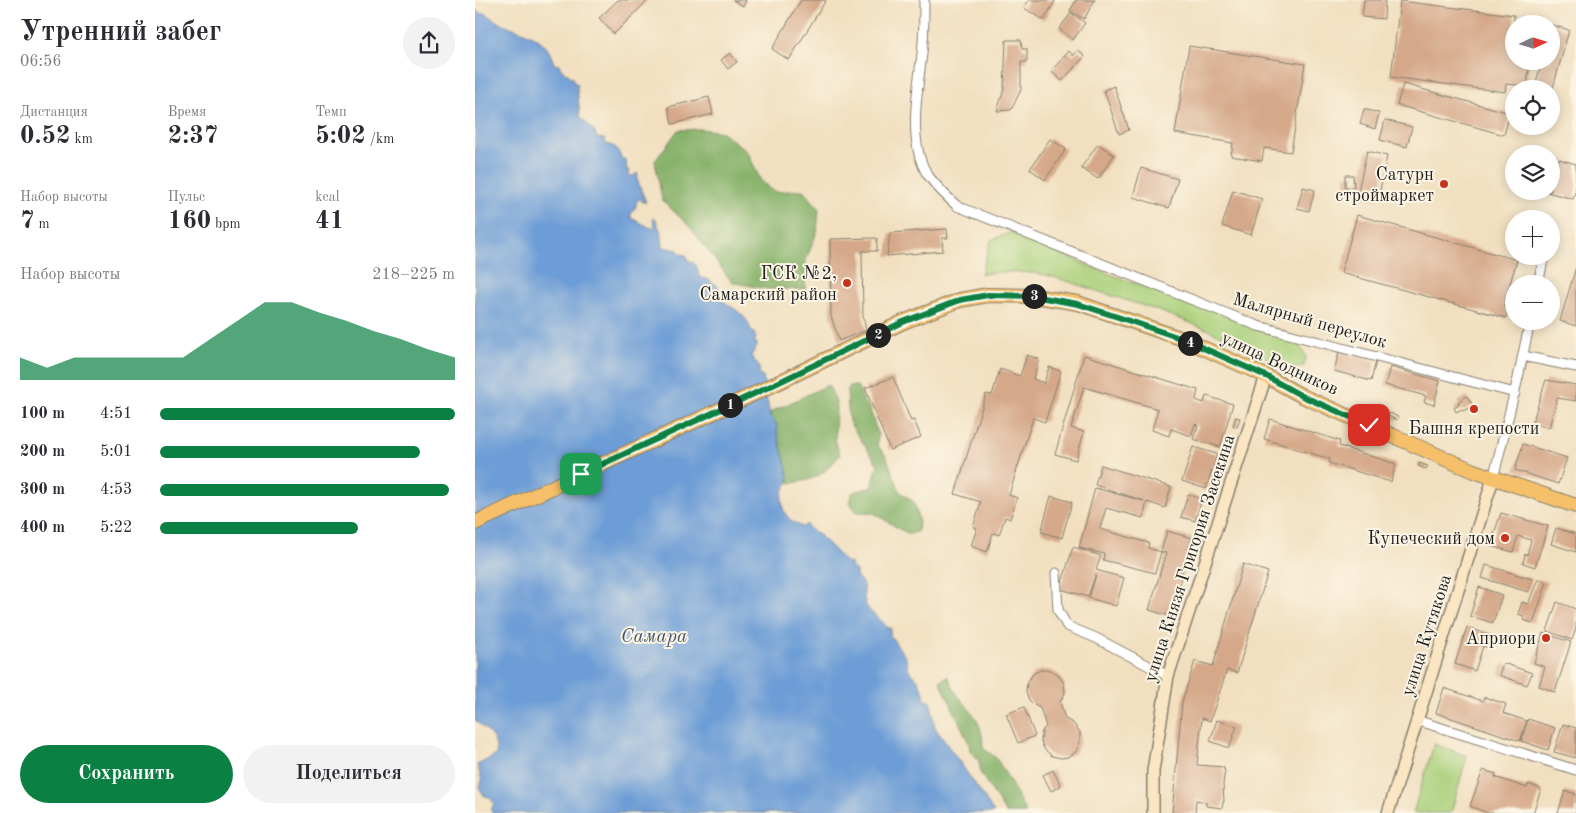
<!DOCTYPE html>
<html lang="ru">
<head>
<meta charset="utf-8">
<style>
  :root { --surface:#fff; --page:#f2f2f3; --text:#2b2b33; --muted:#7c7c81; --accent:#0b8043 }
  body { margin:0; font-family:"Old Standard TT",serif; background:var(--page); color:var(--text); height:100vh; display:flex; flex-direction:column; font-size:19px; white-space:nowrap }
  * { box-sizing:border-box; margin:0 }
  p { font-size:16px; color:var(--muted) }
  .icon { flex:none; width:28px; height:28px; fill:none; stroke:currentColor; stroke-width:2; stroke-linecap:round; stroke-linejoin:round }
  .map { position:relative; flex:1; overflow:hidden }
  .drawer { display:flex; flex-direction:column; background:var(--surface); width:475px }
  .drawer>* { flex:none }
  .needle { width:32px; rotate:86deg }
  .tools { position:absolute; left:1030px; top:15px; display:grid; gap:10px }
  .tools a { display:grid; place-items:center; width:55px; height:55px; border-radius:50%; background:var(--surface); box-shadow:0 2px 12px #0003; font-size:25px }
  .pin { position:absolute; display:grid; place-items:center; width:42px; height:42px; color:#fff; margin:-21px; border-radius:10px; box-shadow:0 2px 8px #0006 }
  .km { position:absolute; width:25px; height:25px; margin:-12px; border-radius:50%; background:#222; color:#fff; font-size:14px; line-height:25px; text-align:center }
  .round { display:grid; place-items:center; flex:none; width:52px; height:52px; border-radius:26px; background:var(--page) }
  .head { display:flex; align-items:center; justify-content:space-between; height:85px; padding:0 20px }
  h1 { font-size:28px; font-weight:800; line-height:38px }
  .metrics { display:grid; grid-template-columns:repeat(3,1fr); gap:8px; height:85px; padding:5px 20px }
  .metrics div { display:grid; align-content:center }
  .metrics b { font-size:25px; font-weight:800 }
  .metrics small { font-size:14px; font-weight:400 }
  .metrics p { font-size:14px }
  .chart { height:140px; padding:10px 20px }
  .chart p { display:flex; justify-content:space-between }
  .chart svg { width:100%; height:90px; margin-top:5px; fill:var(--accent); opacity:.7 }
  .action { display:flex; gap:10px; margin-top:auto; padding:10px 20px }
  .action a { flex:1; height:58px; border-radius:30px; background:var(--accent); color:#fff; font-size:20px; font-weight:800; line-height:58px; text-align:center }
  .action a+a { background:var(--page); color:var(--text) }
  ul { padding:0 20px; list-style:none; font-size:16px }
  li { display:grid; grid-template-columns:80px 60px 1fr; align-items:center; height:38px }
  li i { height:12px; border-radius:6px; background:var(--accent) }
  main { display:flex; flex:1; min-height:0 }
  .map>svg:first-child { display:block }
  .green { fill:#aad07b; stroke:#63764c }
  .forest { fill:#87b26b; stroke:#526744 }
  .water { fill:#6d9dd6; stroke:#445c79 }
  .building { fill:#d5a889 }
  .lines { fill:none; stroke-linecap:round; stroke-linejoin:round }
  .street-casing { stroke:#867e6e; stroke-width:11 }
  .secondary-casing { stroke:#867e6e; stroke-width:14 }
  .primary-casing { stroke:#867e6e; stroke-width:16 }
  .street { stroke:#fff; stroke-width:9 }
  .secondary { stroke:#fbe6c4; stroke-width:11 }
  .primary { stroke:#f6c06b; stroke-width:14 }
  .route-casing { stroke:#fff; stroke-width:10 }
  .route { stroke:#0b8043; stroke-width:6 }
  .poi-dot { fill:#c8321e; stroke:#fcf5e5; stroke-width:2 }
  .labels { text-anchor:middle; stroke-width:4; stroke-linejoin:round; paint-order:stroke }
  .poi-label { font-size:18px; fill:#1c1c1c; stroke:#fcf5e5; text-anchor:end }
  .street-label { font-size:18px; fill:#1c1c1c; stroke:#fcf5e5 }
  .water-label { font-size:19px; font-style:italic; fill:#405670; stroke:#fcf5e5 }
</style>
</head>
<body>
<main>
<section class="drawer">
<div class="head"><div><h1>Утренний забег</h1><p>06:56</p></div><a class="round"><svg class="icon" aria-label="share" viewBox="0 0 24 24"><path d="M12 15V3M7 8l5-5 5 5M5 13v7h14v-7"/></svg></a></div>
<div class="metrics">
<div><p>Дистанция</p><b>0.52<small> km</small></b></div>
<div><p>Время</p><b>2:37</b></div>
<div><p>Темп</p><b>5:02<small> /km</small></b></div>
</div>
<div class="metrics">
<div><p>Набор высоты</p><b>7<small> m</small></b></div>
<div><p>Пульс</p><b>160<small> bpm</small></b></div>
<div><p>kcal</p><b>41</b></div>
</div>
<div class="chart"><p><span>Набор высоты</span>218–225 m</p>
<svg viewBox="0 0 160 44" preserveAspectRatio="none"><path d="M0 44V33L10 38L20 33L30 33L40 33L50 33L60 33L70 24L80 15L90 6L100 6L110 11L120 15L130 20L140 24L150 29L160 33V44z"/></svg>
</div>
<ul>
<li><b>100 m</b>4:51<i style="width:100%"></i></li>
<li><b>200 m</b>5:01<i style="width:88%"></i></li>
<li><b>300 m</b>4:53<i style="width:98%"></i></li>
<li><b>400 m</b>5:22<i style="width:67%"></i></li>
</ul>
<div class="action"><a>Сохранить</a><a>Поделиться</a></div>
</section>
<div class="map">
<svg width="1101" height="813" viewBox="0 0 1101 813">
  <rect width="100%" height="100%" fill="#fcf5e5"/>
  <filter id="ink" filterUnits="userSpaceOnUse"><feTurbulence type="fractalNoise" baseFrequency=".02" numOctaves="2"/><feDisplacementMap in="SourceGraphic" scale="10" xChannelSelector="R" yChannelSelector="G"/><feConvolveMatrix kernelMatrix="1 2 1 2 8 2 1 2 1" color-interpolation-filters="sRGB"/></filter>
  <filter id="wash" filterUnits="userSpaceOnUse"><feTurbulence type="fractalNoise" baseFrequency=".0096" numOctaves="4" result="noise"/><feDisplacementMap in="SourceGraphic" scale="20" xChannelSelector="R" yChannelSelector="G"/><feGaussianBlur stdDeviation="1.12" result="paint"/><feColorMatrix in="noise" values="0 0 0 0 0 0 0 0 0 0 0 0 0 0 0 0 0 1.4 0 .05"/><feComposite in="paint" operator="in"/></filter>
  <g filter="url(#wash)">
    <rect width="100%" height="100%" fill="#f1dfbf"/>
    <g class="green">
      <path d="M537 232C567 244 595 259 624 270 685 294 747 311 809 331L823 343 831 357 829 366 815 369 734 330 681 310 576 276C552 271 529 271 506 274L516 240Z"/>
      <path d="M959 744 992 756 976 813H938Z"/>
    </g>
    <g class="forest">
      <path d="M226 129 247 132 272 151 286 181 300 192 328 190 344 208 342 232 331 260 330 289H292L257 282 214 226 187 200 180 161 203 130Z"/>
      <path d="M353 385 361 401 360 441 365 455C346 476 343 480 314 483V477L302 432V425L295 416 296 412Z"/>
      <path d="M375 386H382L385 391 389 403 394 407 403 435 402 445 411 456 425 492 439 502 444 523 443 531 435 534 426 530 399 513 381 512 374 502 378 492 397 487 403 465 374 422 372 391Z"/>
      <path d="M473 676C476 682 478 689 482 694 497 714 508 721 508 748L521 758 533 778 551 813H531L506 774 504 761 495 751 494 743 465 681Z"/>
    </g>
    <path class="water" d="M0 10 6 14 10 13C15 16 18 20 23 22 47 33 72 34 79 64L84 65 86 69 98 78 100 84 103 83 102 88 105 116 119 131 122 138 130 139 131 144C140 145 143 149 146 158L151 160 152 171 155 170 153 173 154 176H157L163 173 162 179 171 202H167L166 198 164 199 161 203V207L156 214V218L176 228 180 227 178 219H181L187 236 188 247 203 250 205 254 211 255 213 260C222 263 223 268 224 277L235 280 237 283 241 284 243 287 242 290 237 293 238 295C243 295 244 297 248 301 259 309 273 315 276 331L279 333 281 338 279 342 282 343V346L276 356C280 362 287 367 284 375L288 377 295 416 302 425V432L314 477C314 484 310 486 308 492 303 509 314 523 329 527L330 525 332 524 333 527 345 536 371 562 375 563 376 567 381 571V577C393 583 386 597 392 607 397 615 408 619 412 628H416L415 635 431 658 433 668 443 680 449 693V699L455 702C459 710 457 722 461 729 480 756 501 784 519 813H17L16 810 19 804 16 798 8 795 4 787 7 781 2 765 21 755C23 738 12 731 0 720Z"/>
    <g id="blocks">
      <g class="building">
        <path d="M143 0H173L139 34 124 18Z"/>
        <path d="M258 0H271L268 6Z"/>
        <path d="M326 0H351L314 60 297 49Z"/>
        <path d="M554 0H578L580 1 569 20 549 8Z"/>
        <path d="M601 0H620L609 19 595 11Z"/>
        <path d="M889 0H910L909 19 887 17Z"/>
        <path d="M925 1 1039 15V61H1055L1052 86 1031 84 1030 92 916 77Z"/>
        <path d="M596 13 610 23 598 40 584 29Z"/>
        <path d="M1077 25 1094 30 1078 88 1061 83 1067 61H1076Z"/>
        <path d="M531 40H546L547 49H552V62H546V90L536 110 522 111 529 89Z"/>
        <path d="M714 46 830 64 816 152 789 148 787 161 756 156 758 143 700 133Z"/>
        <path d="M603 50 610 56 587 81 576 71 594 51 598 56Z"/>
        <path d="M255 53 262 62 253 69 246 60Z"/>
        <path d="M928 84 1035 113 1029 135 922 105Z"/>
        <path d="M639 86 654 130 644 134 629 90Z"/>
        <path d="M234 97 238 114 197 124 193 107Z"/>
        <path d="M889 109 904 113 900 129 885 124Z"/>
        <path d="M910 120 937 127 932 147 905 140Z"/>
        <path d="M575 139 591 149 570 180 555 169Z"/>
        <path d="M623 144 639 155 623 179 606 168Z"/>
        <path d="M892 151 912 156 903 200 882 195Z"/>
        <path d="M1084 159 1101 164V189L1098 199 1072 192 1076 191V184Z"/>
        <path d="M666 168 703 179 694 208 658 197Z"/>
        <path d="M870 175H878L879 187H870Z"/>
        <path d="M828 187 840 190 834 211 822 208Z"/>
        <path d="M758 190 787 199 776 235 747 226Z"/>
        <path d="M882 215 1042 260 1028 307 1033 308 1031 318 866 273Z"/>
        <path d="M472 229 473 238H467L468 251 412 256 415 233Z"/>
        <path d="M402 238V251H387L388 316 391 330 364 341 356 316 355 239Z"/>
        <path d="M1101 267V326L1085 321Z"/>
        <path d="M864 352 901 361 896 381 859 371Z"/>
        <path d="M552 355 564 359 558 379 569 383 574 367 586 371 570 422 558 418 534 495 542 498 535 519 530 517 524 535 518 533 512 552 496 546 502 528 498 527 506 502 480 494 511 394 517 395 525 369 545 376Z"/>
        <path d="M609 355 723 390 721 400 729 403 731 396 758 404 745 447 718 439 723 425 720 424 716 436 696 429 694 436 677 430 683 409 609 387 596 428 609 432 601 460 580 454Z"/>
        <path d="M915 367 965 381 959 405 949 402 951 396 910 385Z"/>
        <path d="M418 377 436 421 439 420 446 437 415 450 390 388Z"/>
        <path d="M1071 380 1101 385V401L1082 398 1074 428 1057 423Z"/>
        <path d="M992 396 998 406 988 411 987 409 981 412 979 408 984 405 983 402Z"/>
        <path d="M915 413 923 417 922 420 913 416Z"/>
        <path d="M761 417 765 418 762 427 758 426Z"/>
        <path d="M795 419 865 441 864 446 921 464 916 482 854 463 855 459 789 439Z"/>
        <path d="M1048 444 1092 458 1083 484 1040 470Z"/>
        <path d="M718 447 742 454 731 489 707 481Z"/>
        <path d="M944 463 953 466 951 469 943 466Z"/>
        <path d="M626 465 696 487 690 508 672 502 668 518 631 508 625 529 674 543 673 548 686 552 680 573 628 560 629 554 604 548 620 488 669 501 620 485Z"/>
        <path d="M713 494 727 499 720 521 706 517Z"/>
        <path d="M576 496 597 502 587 538 566 532Z"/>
        <path d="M1026 513 1073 526 1060 567 1048 563 1050 554 1052 555 1056 540 1043 536 1038 552 1015 546Z"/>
        <path d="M1081 528 1101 534V552L1076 544Z"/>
        <path d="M692 531 717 538 695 616 674 610 691 553 686 552Z"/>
        <path d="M598 547 626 556 621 570 649 578 641 606 614 598 621 574 613 597 585 589Z"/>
        <path d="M768 564 793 572 762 673 752 670 735 721 727 718 722 765 749 767 748 769 750 770 748 784 749 802H748L747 808 731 806V802L721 800 720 813H697L707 702 720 661 738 666Z"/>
        <path d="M1011 565 1057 579 1053 592 1007 578Z"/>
        <path d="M1063 579 1072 582 1058 623 1048 620 1049 616 1043 614 1047 602 1053 604Z"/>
        <path d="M1004 587 1027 595 1018 623 995 616Z"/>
        <path d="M1082 602 1101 609V628L1097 640 1072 631Z"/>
        <path d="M992 627 1017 636 1013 648 1008 646 1000 671 980 664Z"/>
        <path d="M1068 633 1096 642 1080 692 1064 686 1070 667 1059 663Z"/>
        <path d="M1028 663 1057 673 1052 685 1024 675Z"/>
        <path d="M566 670H575L583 674 589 683 590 693 585 702 590 719 598 723 605 732V742L601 752 593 757 586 758 577 756 569 749 566 741 567 731 571 726 565 708 559 705 554 700 551 692 552 682 559 673Z"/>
        <path d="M969 688 1008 701 1009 697 1031 704 1028 713 1052 721 1045 741 961 713Z"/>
        <path d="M549 707 560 736 543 743 531 714Z"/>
        <path d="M1053 719 1080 728 1073 750 1046 741Z"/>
        <path d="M742 720 762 727 754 748 735 741Z"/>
        <path d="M1088 724 1101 728V758L1079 752Z"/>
        <path d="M578 770 586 786 576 791 568 775Z"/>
        <path d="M1008 770 1021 774 1020 777 1052 788 1053 784 1066 789 1058 813H1012L995 806Z"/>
        <path d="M1090 791 1101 794V813H1083Z"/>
      </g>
    </g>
  </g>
  <g filter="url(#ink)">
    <use href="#blocks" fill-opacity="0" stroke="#867e6e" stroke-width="1"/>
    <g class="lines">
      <g class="street-casing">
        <g id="street">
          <path d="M449 0C449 14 449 28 448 43 445 81 431 136 451 172 459 185 471 196 482 206L783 326 1040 393"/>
          <path d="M1063 284 1069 256"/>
          <path d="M1048 356 1101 367"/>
          <path d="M1018 479 1043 378 1055 321"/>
          <path d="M581 573 583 610 592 626 621 638 693 676"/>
          <path d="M941 720 1101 770"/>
        </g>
      </g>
      <g class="secondary-casing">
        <g id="secondary">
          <path d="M678 813V771L693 676 791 376"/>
          <path d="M913 813 1018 479"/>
        </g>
      </g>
      <g class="primary-casing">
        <path id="primary" d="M0 523 298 385 428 322 485 300 513 295 558 296 603 303 708 339 791 376 827 396 996 470 1101 506"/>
      </g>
      <use href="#street" class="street"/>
      <use href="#secondary" class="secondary"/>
      <use href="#primary" class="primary"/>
    </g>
  </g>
  <g class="lines" filter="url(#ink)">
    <g class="route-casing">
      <path id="route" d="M106 474 298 385 428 322 485 300 513 295 558 296 603 304 655 321 708 339 791 376 827 396 894 425"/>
    </g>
    <use href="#route" class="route"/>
  </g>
  <g class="poi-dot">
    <circle cx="969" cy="184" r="5"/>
    <circle cx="372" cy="283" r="5"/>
    <circle cx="999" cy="409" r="5"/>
    <circle cx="1030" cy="538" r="5"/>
    <circle cx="1071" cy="638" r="5"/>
  </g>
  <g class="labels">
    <g class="poi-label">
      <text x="959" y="180">Сатурн<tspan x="959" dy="21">строймаркет</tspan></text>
      <text x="362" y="279">ГСК №2,<tspan x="362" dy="21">Самарский район</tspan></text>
      <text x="999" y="434" text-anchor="middle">Башня крепости</text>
      <text x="1020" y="544">Купеческий дом</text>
      <text x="1061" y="644">Априори</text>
    </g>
    <g class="street-label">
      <text transform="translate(835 320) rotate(16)" y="6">Малярный переулок</text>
      <text transform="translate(805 363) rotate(25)" y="6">улица Водников</text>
      <text transform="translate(714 558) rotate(-72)" y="6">улица Князя Григория Засекина</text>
      <text transform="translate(951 635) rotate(-72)" y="6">улица Кутякова</text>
    </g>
    <g class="water-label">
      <text x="179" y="642">Самара</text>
    </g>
  </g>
</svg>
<div class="tools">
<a><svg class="needle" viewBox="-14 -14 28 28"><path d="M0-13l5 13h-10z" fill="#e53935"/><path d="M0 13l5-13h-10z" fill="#7c7c81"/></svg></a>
<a><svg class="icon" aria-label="locate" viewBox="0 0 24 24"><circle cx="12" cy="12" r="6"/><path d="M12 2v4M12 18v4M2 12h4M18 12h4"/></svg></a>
<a><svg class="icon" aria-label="layers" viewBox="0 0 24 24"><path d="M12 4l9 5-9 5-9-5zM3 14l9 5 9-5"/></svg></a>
<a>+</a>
<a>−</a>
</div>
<div class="pin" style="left:106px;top:474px;background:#1e9e55"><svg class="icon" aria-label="arrive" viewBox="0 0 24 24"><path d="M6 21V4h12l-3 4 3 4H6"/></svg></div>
<div class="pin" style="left:894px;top:425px;background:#d93025"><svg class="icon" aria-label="check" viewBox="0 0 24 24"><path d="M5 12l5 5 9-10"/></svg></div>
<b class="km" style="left:255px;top:405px">1</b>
<b class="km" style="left:403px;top:335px">2</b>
<b class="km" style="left:559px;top:296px">3</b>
<b class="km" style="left:715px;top:343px">4</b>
</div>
</main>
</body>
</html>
